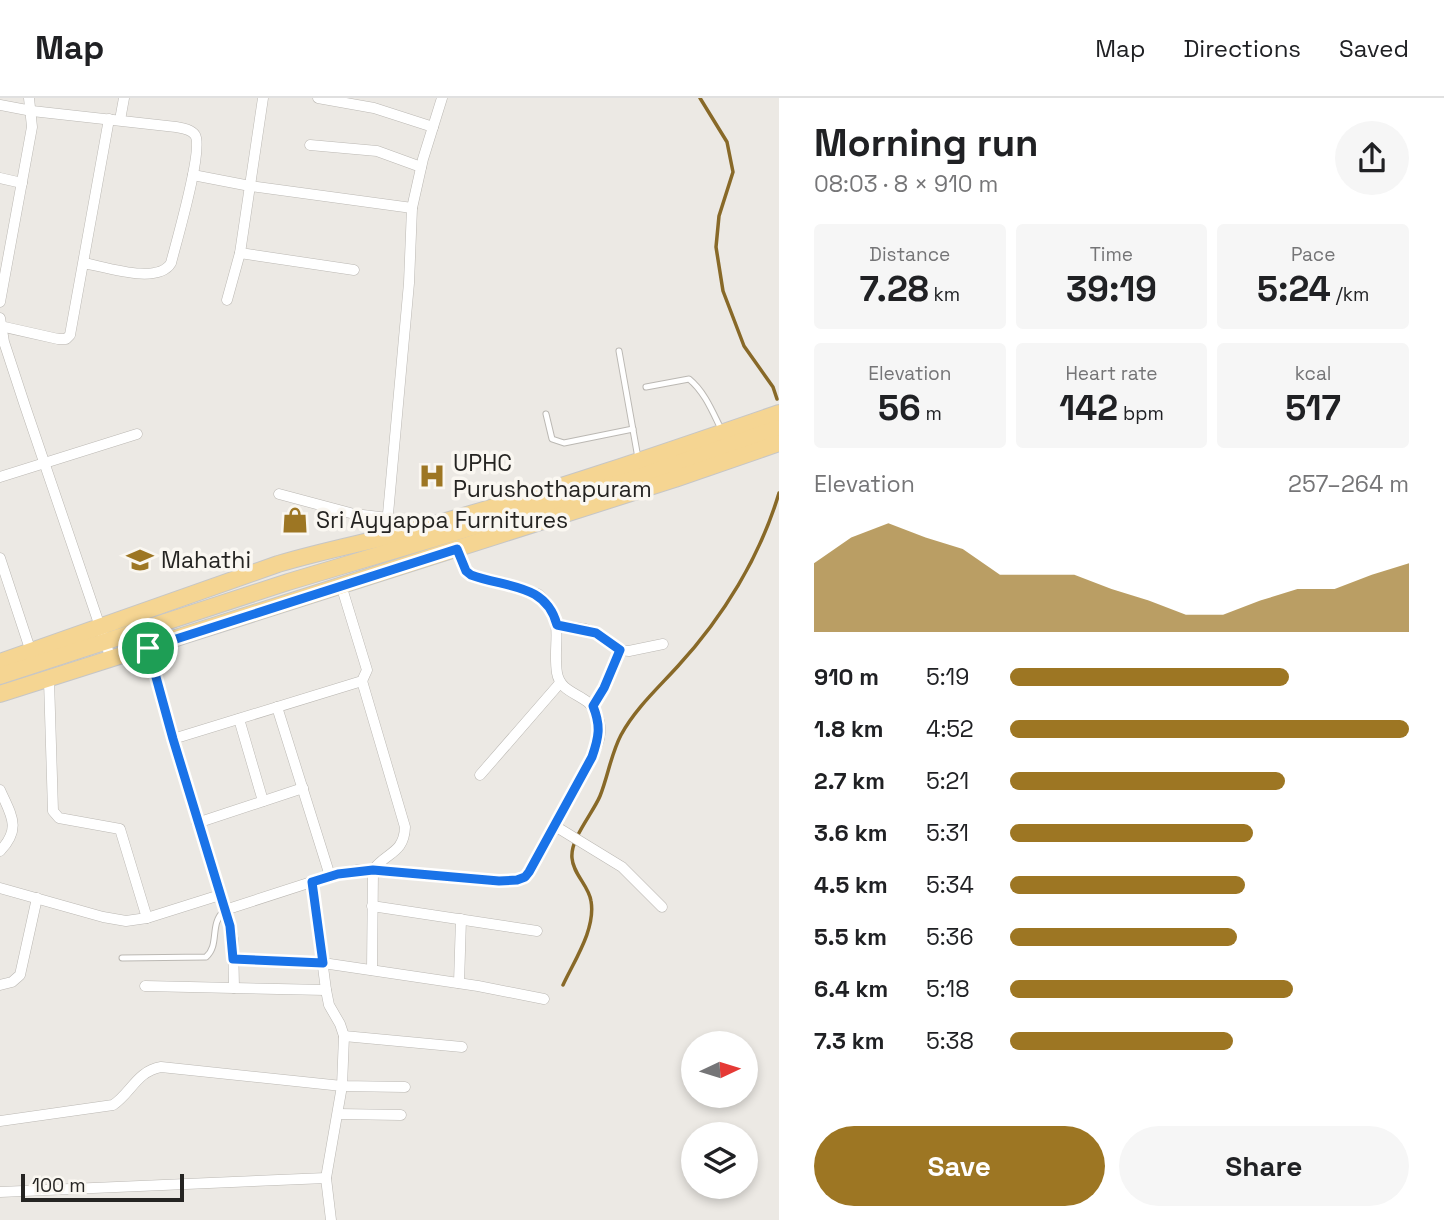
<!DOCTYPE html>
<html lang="en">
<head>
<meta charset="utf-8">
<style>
  :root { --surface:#fff; --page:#f6f6f6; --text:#202124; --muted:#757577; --line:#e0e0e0; --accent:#9d7623 }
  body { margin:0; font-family:"Space Grotesk",sans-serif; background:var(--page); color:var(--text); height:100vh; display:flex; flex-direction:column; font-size:26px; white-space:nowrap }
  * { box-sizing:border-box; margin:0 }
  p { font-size:23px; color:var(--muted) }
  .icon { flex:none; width:38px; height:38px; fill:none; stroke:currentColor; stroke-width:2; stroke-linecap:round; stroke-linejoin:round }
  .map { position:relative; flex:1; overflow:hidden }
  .sheet { display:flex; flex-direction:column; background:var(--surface); width:665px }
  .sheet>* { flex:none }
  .needle { width:46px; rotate:86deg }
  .tools { position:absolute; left:681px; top:933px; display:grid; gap:14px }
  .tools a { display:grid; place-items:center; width:77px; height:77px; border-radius:50%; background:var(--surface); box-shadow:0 4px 10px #0003; font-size:35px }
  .scale { position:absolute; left:21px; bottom:18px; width:163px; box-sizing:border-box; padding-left:7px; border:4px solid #252422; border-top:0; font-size:19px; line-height:24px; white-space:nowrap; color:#252422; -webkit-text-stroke:5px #faf7f1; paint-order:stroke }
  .pin { position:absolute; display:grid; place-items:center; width:60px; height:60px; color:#fff; margin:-30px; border:4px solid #fff; border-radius:50%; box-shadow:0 2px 7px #0007 }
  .round { display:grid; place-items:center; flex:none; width:74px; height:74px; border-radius:37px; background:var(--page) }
  .summary { display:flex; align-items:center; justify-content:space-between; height:119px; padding:0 35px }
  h1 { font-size:38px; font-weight:700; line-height:52px }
  .metrics { display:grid; grid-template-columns:repeat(3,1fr); gap:10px; height:119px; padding:7px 35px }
  .metrics div { display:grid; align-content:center; border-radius:7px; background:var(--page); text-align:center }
  .metrics b { font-size:35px; font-weight:700 }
  .metrics small { font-size:19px; font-weight:400 }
  .metrics p { font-size:19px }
  .chart { height:196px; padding:14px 35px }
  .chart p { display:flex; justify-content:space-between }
  .chart svg { width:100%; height:126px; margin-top:7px; fill:var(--accent); opacity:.7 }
  .button { display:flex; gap:14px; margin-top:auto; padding:14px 35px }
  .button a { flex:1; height:80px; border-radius:42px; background:var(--accent); color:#fff; font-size:28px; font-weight:700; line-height:80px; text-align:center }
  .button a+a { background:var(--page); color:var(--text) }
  ul { padding:0 35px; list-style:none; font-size:23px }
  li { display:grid; grid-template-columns:112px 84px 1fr; align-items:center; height:52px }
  li i { height:18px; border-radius:9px; background:var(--accent) }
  header { display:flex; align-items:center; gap:42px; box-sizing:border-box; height:98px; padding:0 35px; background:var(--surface); border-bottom:2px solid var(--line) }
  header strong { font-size:33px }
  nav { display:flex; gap:38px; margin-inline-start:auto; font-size:24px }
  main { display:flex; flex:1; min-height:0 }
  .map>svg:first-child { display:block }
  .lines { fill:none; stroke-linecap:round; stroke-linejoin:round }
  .stream { stroke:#886928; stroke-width:3.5 }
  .service-casing { stroke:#bbb8b3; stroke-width:7 }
  .minor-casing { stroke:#bbb8b3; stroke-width:11 }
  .primary-casing { stroke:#c6c6c6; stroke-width:18 }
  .service { stroke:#fff; stroke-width:5 }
  .minor { stroke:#fff; stroke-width:10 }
  .primary { stroke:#f5d592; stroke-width:16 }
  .route-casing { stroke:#fff; stroke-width:14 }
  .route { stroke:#1a73e8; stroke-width:9 }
  .labels { text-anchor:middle; stroke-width:7; stroke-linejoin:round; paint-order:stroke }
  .poi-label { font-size:23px; fill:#252422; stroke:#faf7f1; text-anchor:start }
</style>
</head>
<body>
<header>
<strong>Map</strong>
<nav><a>Map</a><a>Directions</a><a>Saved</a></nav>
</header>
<main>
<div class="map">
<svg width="779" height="1122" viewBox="0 0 779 1122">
  <rect width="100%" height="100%" fill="#ece9e4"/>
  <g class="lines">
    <g class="stream">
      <path d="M700 0 727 44 733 74 719 118 716 149 723 193 744 248 773 289 777 301"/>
      <path d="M563 887C574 863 596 831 591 803 589 788 573 776 572 760 570 741 593 715 600 698 608 678 611 656 621 637 635 611 658 590 678 568 723 519 760 459 779 395"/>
    </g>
    <g class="service-casing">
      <g id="service">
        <path d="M619 253 638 360"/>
        <path d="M646 289 689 281C705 294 713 315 722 333"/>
        <path d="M546 316 552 341 564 345 633 331"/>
        <path d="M122 860 206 859C220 847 209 826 224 813"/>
      </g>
    </g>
    <g class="minor-casing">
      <g id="minor">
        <path d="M263 0 240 155 354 172"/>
        <path d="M318 0 374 10 433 29"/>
        <path d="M0 7 32 13 176 29C182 30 191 31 195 37 204 50 176 145 171 165 158 187 106 169 84 165"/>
        <path d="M120 22 124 0"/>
        <path d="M310 47 377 53 421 69"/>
        <path d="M193 77 250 88 412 110"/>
        <path d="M0 80 22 85"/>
        <path d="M227 202 240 155"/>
        <path d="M0 204 32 29 29 0"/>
        <path d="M0 220 4 244 25 308 111 561"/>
        <path d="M0 228 58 241H66L70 237 109 21"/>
        <path d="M0 379 137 336"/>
        <path d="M279 396 354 416 388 420"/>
        <path d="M386 438 409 185 412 110 423 61 442 0"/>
        <path d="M0 460 31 554"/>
        <path d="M557 527 585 531 596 535 620 552 629 553 663 546"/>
        <path d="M148 550 173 641 230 828 233 841 234 890"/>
        <path d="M49 582 53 713 59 720 120 731 147 820"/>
        <path d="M362 583 405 729C404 756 386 754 373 772L372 872"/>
        <path d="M593 608 604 590 620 552"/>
        <path d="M277 609 330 778"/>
        <path d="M239 621 263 703"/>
        <path d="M173 641 362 583 367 572 341 487"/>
        <path d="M480 677 560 585"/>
        <path d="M0 692C11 717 22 730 0 753"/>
        <path d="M197 725 303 690"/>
        <path d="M555 728 622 769 662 809"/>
        <path d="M312 784 326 892 329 907 340 926 344 938 342 988 326 1080 331 1122"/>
        <path d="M0 790 103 819 126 823 147 820 220 797"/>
        <path d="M372 808 537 833"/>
        <path d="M225 812 330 778 358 772 499 783 517 782 529 774C545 748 559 721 573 694 582 677 594 660 599 641 601 632 600 623 596 615 588 595 561 598 557 575 552 543 567 519 538 496L471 477 466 473 456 451"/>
        <path d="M233 861 323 865 478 888 544 901"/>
        <path d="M459 885 461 821"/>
        <path d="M0 887 12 884 20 877 37 800"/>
        <path d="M145 888 326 892"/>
        <path d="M344 938 462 949"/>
        <path d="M338 1016 401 1017"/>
        <path d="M0 1023 113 1007C131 995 137 973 161 969L342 988 405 989"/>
        <path d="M0 1094 326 1080"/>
      </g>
    </g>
    <g class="primary-casing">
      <g id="primary">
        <path d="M0 564 278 466C328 451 379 442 428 428 547 395 663 355 779 315"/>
        <path d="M0 578 288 484 630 382 779 330"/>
        <path d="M0 596 675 381 779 345"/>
      </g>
    </g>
    <use href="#service" class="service"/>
    <use href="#minor" class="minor"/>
    <use href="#primary" class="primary"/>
  </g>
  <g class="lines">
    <g class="route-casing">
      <path id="route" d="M457 451 466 473 471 477C506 490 546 485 557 527L596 535 620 552 604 590 593 608C601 628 599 639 592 659L529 774 525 779 517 782 499 783 373 772 338 776 312 784 323 865 233 861 230 828 173 641 148 550Z"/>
    </g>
    <use href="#route" class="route"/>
  </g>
  <defs>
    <g id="hospital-bare" transform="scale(2.1)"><path d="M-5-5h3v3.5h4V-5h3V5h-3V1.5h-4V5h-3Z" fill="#9d7623" stroke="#faf7f1" stroke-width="2.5" paint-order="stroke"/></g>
    <g id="shop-bare" transform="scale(2.1)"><path d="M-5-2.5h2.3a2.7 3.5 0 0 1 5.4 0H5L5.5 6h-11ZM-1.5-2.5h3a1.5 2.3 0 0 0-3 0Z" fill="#9d7623" stroke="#faf7f1" stroke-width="2.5" paint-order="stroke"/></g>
    <g id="school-bare" transform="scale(2.1)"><path d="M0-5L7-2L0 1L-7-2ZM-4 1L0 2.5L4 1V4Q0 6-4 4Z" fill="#9d7623" stroke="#faf7f1" stroke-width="2.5" paint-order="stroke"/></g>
  </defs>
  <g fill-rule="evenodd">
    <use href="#hospital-bare" x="432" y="378"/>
    <use href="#shop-bare" x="295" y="422"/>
    <use href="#school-bare" x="140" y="462"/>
  </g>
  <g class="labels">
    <g class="poi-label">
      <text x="453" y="373">UPHC<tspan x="453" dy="26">Purushothapuram</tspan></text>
      <text x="316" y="430">Sri Ayyappa Furnitures</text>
      <text x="161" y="470">Mahathi</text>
    </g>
  </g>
</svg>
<div class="tools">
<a><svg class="needle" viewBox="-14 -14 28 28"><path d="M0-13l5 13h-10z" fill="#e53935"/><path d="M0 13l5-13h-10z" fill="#757577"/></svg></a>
<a><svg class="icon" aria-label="layers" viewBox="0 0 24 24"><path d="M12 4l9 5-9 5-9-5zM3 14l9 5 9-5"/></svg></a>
</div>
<div class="scale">100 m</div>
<div class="pin" style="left:148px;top:550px;background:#1e9e55"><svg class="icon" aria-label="arrive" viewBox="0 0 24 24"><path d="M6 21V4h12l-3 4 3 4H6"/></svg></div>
</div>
<section class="sheet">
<div class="summary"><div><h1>Morning run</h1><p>08:03 · 8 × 910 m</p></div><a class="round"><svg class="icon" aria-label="share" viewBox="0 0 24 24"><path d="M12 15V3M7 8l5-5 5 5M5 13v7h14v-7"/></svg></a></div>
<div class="metrics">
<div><p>Distance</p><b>7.28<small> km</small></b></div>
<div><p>Time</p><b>39:19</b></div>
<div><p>Pace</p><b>5:24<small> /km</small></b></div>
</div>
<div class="metrics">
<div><p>Elevation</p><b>56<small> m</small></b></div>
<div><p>Heart rate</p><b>142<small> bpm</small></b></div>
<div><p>kcal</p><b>517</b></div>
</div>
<div class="chart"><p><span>Elevation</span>257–264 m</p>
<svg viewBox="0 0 160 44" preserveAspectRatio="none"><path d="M0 44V20L10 11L20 6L30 11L40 15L50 24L60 24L70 24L80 29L90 33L100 38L110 38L120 33L130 29L140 29L150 24L160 20V44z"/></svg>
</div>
<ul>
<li><b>910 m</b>5:19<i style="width:70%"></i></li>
<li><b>1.8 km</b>4:52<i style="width:100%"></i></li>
<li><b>2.7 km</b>5:21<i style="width:69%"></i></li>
<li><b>3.6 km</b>5:31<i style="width:61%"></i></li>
<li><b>4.5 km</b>5:34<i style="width:59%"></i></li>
<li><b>5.5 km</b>5:36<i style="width:57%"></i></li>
<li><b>6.4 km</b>5:18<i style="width:71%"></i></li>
<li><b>7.3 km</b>5:38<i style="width:56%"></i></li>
</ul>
<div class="button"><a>Save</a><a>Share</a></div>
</section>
</main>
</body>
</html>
